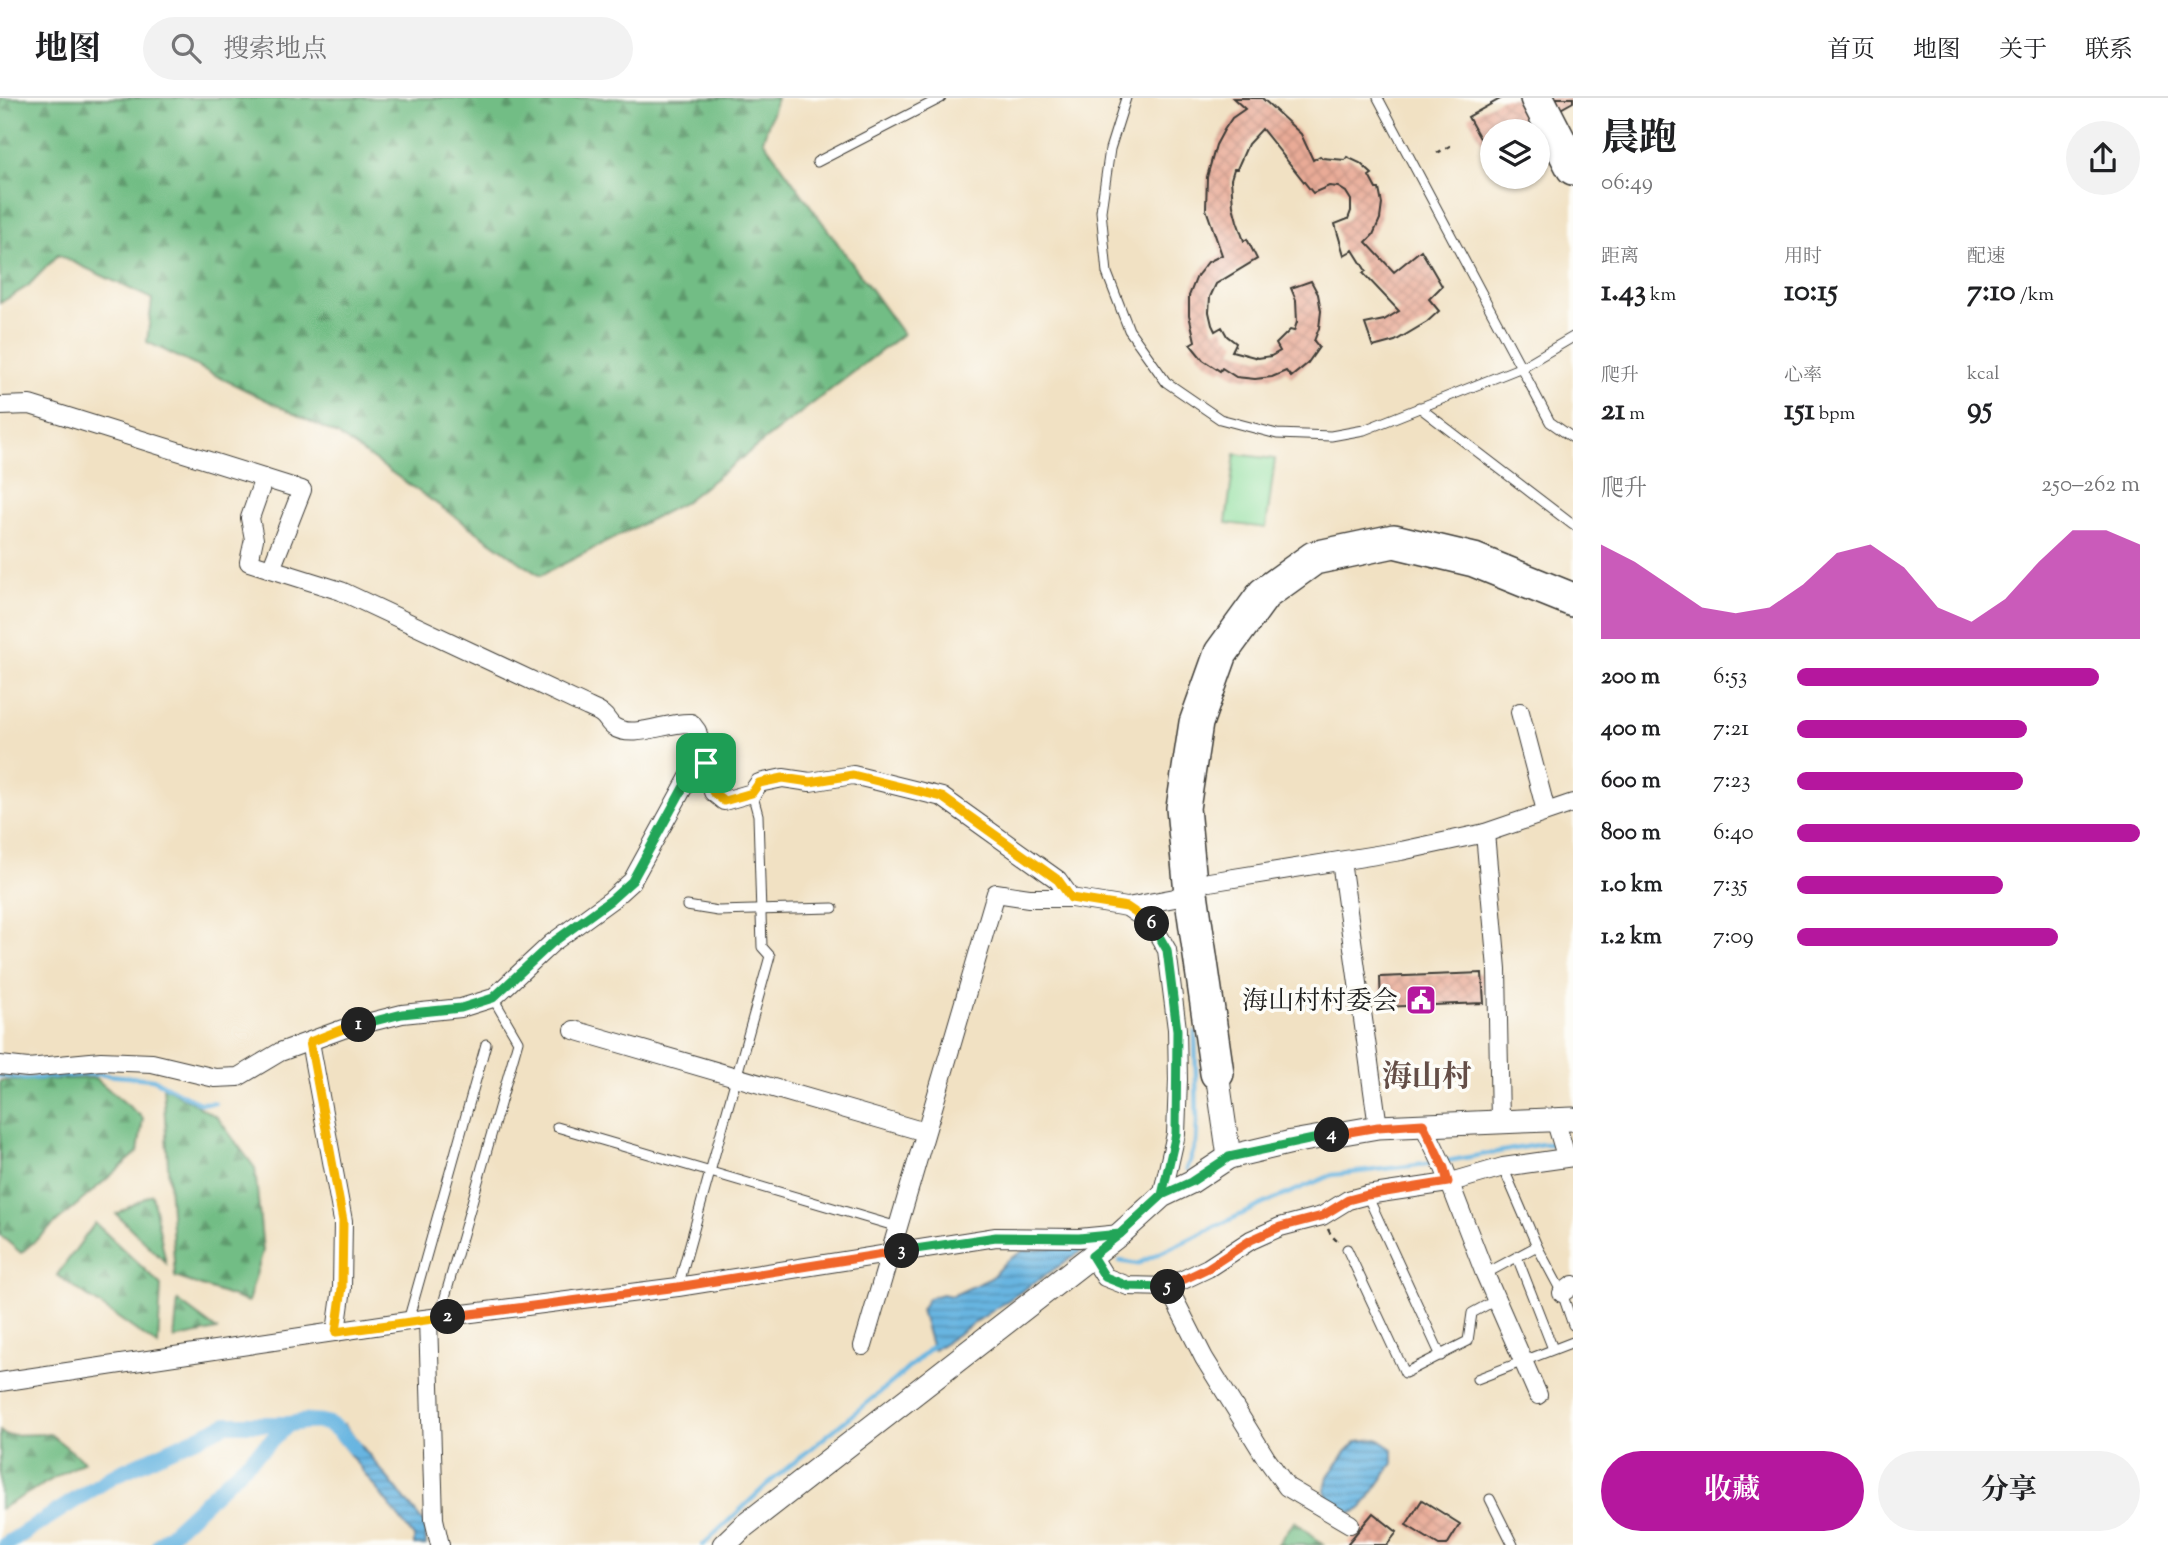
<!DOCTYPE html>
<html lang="zh">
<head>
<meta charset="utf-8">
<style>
  :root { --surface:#fff; --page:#f2f2f2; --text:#202124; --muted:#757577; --line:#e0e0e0; --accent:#b5179e }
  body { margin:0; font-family:"Sorts Mill Goudy","Noto Serif SC",serif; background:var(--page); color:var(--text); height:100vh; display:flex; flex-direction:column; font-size:26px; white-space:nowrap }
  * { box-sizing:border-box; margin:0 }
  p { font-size:23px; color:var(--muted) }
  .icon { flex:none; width:38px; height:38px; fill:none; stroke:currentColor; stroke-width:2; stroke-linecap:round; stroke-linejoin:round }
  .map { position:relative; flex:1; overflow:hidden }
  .drawer { display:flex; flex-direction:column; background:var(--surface); width:595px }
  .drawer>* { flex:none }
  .controls { position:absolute; left:1480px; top:21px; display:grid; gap:14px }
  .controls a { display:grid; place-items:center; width:70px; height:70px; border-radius:50%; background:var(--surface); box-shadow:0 2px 5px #0004; font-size:35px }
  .pin { position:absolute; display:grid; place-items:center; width:60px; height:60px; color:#fff; margin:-30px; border-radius:14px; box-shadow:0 4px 10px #0006 }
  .km { position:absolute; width:35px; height:35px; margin:-18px; border-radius:50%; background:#222; color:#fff; font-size:19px; line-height:35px; text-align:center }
  .round { display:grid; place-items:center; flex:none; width:74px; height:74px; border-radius:37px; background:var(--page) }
  .headline { display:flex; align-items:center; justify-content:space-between; height:119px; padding:0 28px }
  h1 { font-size:38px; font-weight:700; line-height:52px }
  .metrics { display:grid; grid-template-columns:repeat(3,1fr); gap:10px; height:119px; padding:7px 28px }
  .metrics div { display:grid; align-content:center }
  .metrics b { font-size:30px; font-weight:700 }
  .metrics small { font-size:19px; font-weight:400 }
  .metrics p { font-size:19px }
  .chart { height:196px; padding:14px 28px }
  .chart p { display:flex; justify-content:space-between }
  .chart svg { width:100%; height:126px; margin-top:7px; fill:var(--accent); opacity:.7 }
  .action { display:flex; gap:14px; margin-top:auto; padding:14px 28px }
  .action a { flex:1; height:80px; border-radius:42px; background:var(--accent); color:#fff; font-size:28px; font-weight:700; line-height:80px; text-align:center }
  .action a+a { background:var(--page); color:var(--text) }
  ul { padding:0 28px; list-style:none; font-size:23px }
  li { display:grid; grid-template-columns:112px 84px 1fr; align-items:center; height:52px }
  li i { height:18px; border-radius:9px; background:var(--accent) }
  header { display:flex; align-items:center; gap:42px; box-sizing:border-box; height:98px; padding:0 35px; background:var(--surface); border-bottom:2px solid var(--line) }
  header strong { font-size:33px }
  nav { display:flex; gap:38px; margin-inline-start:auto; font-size:24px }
  .search { width:490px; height:63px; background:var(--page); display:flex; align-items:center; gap:18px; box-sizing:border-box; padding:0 24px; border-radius:38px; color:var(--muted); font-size:26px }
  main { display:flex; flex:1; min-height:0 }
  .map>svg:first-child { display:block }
  .forest { fill:url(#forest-firs); stroke:#476c50; stroke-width:2 }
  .pitch { fill:#8dde9e; stroke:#547d5d; stroke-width:2 }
  .water { fill:url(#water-rules); stroke:#42687e; stroke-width:2 }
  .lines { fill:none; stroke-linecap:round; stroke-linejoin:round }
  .stream { stroke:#68b5e1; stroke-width:4.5 }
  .canal { stroke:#68b5e1; stroke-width:16 }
  .building { fill:url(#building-cross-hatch) }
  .service-casing { stroke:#3c3a35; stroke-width:11 }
  .minor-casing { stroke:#3c3a35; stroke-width:20 }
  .tertiary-casing { stroke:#3c3a35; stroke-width:25 }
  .motorway-casing { stroke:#3c3a35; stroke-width:36 }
  .path { stroke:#3c3a35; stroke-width:2.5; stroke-dasharray:5 5; stroke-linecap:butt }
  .service { stroke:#fff; stroke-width:9 }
  .minor { stroke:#fff; stroke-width:18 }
  .tertiary { stroke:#fff; stroke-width:23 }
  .motorway { stroke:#fff; stroke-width:33 }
  .split-1-casing { stroke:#fff; stroke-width:14 }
  .split-2-casing { stroke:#fff; stroke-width:14 }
  .split-3-casing { stroke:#fff; stroke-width:14 }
  .split-4-casing { stroke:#fff; stroke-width:14 }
  .split-5-casing { stroke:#fff; stroke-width:14 }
  .split-6-casing { stroke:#fff; stroke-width:14 }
  .split-7-casing { stroke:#fff; stroke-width:14 }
  .split-1 { stroke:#22a559; stroke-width:9 }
  .split-2 { stroke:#f5b400; stroke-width:9 }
  .split-3 { stroke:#f0652b; stroke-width:9 }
  .split-4 { stroke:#22a559; stroke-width:9 }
  .split-5 { stroke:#f0652b; stroke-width:9 }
  .split-6 { stroke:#22a559; stroke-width:9 }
  .split-7 { stroke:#f5b400; stroke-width:9 }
  .labels { text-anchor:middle; stroke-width:7; stroke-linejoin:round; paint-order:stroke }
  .poi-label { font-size:26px; fill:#1c1c1c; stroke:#fdfcf7; text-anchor:end }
  .quarter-label { font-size:30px; font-weight:bold; fill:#644e47; stroke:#fdfcf7 }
</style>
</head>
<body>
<header>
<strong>地图</strong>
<div class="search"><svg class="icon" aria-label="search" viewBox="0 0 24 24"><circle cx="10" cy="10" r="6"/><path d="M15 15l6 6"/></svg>搜索地点</div>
<nav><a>首页</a><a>地图</a><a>关于</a><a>联系</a></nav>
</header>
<main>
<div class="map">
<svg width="1573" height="1447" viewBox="0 0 1573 1447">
  <defs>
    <pattern id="forest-firs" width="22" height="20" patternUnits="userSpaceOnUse" patternTransform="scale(1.75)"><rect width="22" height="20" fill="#72bd85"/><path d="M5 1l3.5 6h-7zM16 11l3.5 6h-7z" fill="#5d996c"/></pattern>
    <pattern id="water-rules" width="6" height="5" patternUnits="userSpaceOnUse" patternTransform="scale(1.75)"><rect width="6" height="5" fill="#68b5e1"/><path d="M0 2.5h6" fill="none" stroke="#5592b6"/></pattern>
    <pattern id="building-cross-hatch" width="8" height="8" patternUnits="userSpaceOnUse" patternTransform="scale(1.75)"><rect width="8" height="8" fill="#e9ab97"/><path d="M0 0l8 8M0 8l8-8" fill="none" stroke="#c79382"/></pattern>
  </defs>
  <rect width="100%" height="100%" fill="#fdfcf7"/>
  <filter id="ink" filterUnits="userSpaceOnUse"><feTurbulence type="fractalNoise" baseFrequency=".0143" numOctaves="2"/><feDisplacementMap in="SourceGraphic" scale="14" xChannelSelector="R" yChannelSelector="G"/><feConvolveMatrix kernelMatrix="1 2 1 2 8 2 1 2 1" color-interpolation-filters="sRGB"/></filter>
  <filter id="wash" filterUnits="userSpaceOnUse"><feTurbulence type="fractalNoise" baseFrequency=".00686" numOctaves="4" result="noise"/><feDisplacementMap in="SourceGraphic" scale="28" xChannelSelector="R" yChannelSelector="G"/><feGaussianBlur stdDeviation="1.57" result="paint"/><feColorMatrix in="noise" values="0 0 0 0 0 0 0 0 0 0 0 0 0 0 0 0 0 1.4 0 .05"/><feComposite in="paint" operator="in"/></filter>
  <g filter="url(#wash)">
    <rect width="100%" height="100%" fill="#f1e1c3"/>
    <g class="forest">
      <path d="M0 0H777L763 42 903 236 683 405 540 478 338 337 147 244 152 201 58 157 28 188 0 205Z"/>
      <path d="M95 980 143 1020 138 1054 21 1155 0 1137V983Z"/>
      <path d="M163 988 217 1019 255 1070 263 1153 248 1204 175 1179Z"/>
      <path d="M152 1096 166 1165 116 1116Z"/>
      <path d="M95 1125 161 1187 158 1248 57 1177Z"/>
      <path d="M178 1203 217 1232 174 1241Z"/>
      <path d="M0 1333 5 1337 50 1336 84 1363 0 1411Z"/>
      <path d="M1295 1423 1323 1447H1277Z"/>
    </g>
    <path class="pitch" d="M1235 356 1275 361 1266 430 1226 425Z"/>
    <g class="water">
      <path d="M1077 1147 1083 1152 934 1252 930 1244 921 1212 928 1200 942 1196 952 1198 991 1180 1006 1163 1023 1153Z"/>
      <path d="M344 1326 425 1426 426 1447H414V1439L336 1339Z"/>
      <path d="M1378 1341 1393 1351V1365L1361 1411 1350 1416 1333 1413 1325 1393 1328 1378 1347 1353 1357 1343Z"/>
    </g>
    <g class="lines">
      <g class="stream">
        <path d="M0 978 25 981 94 976 153 981 199 1005H215"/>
        <path d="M1447 1063 1542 1046H1556"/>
        <path d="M1187 1071 1196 1045 1197 1025 1195 934"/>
        <path d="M1120 1163 1137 1166 1263 1106 1332 1077 1435 1065"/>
        <path d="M703 1447 770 1384 895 1282 935 1246"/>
      </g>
      <g class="canal">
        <path d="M5 1447 113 1378 227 1326H289"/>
        <path d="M159 1447 289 1326C323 1320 333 1322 353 1349"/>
      </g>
    </g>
    <g id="blocks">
      <g class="building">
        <path d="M1233 0H1262L1301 36 1313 62 1320 58 1322 60 1345 62 1347 59 1360 65 1372 76 1369 78 1376 91H1379L1382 106 1380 121 1373 137 1366 144 1394 174 1421 152 1442 188 1429 201 1439 213 1427 224 1395 243 1373 249 1365 226 1384 222 1399 213 1363 175 1366 173 1353 152 1344 157 1335 126 1348 121 1351 113V102L1346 94 1338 89 1329 88 1313 95 1262 31 1248 46 1237 71H1234L1231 81 1233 108 1237 123 1244 143 1247 141 1257 161 1216 186 1210 199 1209 214 1212 227 1215 233 1222 229 1227 238 1236 245 1232 253 1258 260 1271 258 1280 253 1276 246 1290 232 1294 233 1297 224 1296 202 1291 190 1311 183 1318 196 1321 213 1319 230 1314 243 1319 249 1307 266 1291 279 1286 273 1272 279 1255 281 1236 279 1222 270 1220 273 1203 262 1190 246 1195 243 1189 217V198L1197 178 1208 164 1222 157 1206 111 1207 79 1216 47 1224 32 1232 20 1245 11Z"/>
        <path d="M1502 0H1573V4L1521 33H1493V49L1487 53 1468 19Z"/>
        <path d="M1482 875 1484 905 1381 909 1380 879Z"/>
        <path d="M1422 1402 1460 1426 1447 1447H1439L1406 1427Z"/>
        <path d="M1373 1415 1397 1434 1387 1447H1350L1348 1445Z"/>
      </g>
    </g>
  </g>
  <g filter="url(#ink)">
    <use href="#blocks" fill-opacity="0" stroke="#3c3a35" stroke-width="2"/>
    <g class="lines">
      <g class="service-casing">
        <g id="service">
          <path d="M1126 0 1110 51 1101 113 1107 175 1129 232 1166 284 1220 321 1277 336 1331 338 1364 332 1522 269 1573 239"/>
          <path d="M1378 0 1550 324 1573 340"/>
          <path d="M817 64 941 0"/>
          <path d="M1419 309 1573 427"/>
          <path d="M687 808 718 813 833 810"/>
          <path d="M557 1029 898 1129"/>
          <path d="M1503 1069 1537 1148 1562 1195 1573 1227"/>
          <path d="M1367 1097 1441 1258"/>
          <path d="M1347 1151 1405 1275 1468 1243 1472 1215 1496 1202"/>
          <path d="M1517 1159 1553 1251"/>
          <path d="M1485 1176 1537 1148"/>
          <path d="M678 1189 770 858 762 849 758 717 752 695"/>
          <path d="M439 1220 518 943 493 900"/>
          <path d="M408 1223 486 946"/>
          <path d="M1477 1281 1573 1244"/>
          <path d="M1490 1401 1513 1447"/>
        </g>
      </g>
      <g class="minor-casing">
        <g id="minor">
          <path d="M0 308 30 307 302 392 271 471 341 493 588 609C592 611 599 613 603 617 607 620 609 626 614 629 634 642 668 623 691 625L697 633 706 665 689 679 632 783 611 802 552 845 493 900 461 910 402 916 343 931 280 954 238 979 215 980 152 965 101 963 28 970 0 967"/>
          <path d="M264 380 250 420 254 441 249 464 271 471"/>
          <path d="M1520 614 1546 713"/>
          <path d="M706 665 713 694 724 703 752 695 759 685 783 680 810 684 853 677 942 699 1058 782 1071 800"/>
          <path d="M1485 735 1497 871 1500 1023"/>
          <path d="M1341 763 1378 1029"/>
          <path d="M1209 784 1401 753 1485 735 1573 705"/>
          <path d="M1127 809 1175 800 1186 794"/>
          <path d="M574 932 925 1034"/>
          <path d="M310 944 343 1123 342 1190 336 1234"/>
          <path d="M1555 1021 1566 1058"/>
          <path d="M1423 1026 1444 1070 1485 1176 1538 1297"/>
          <path d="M1092 1158 1105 1179 1128 1188 1168 1189"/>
          <path d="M1562 1195 1573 1187"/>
          <path d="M428 1221 434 1421 440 1447"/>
          <path d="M863 1248 996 795 1029 800H1071L1127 809 1152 826 1167 852 1177 931 1178 982 1176 1036 1162 1098"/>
          <path d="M0 1284 408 1223 678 1189 996 1139 1079 1140 1120 1136"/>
          <path d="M1350 1426 1287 1389 1266 1360 1204 1260 1168 1189 1208 1170 1251 1142 1280 1129 1322 1118 1348 1102 1367 1097 1448 1085 1503 1069 1573 1059"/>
        </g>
      </g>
      <g class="tertiary-casing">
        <g id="tertiary">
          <path d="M1217 975 1229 1059"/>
          <path d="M724 1447 744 1428 1120 1136 1162 1098 1191 1084 1229 1059 1292 1044 1378 1029 1573 1021"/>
        </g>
      </g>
      <g class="motorway-casing">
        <g id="motorway">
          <path d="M1537 0 1573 70"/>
          <path d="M1217 975 1191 795 1183 710 1196 625 1221 555 1264 496 1314 460 1394 443 1474 462 1573 502"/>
        </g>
      </g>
      <g class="path">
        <path d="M1437 55 1452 47"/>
        <path d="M1328 1131 1331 1137 1339 1145"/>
      </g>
      <use href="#service" class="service"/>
      <use href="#minor" class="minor"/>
      <use href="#tertiary" class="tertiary"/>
      <use href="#motorway" class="motorway"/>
    </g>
  </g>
  <g class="lines" filter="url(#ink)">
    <g class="split-1-casing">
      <path id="split-1" d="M359 927 402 916 461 910 493 900 552 845 611 802 632 783 689 679 706 665"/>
    </g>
    <g class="split-2-casing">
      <path id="split-2" d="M359 927 343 931 310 944 343 1123 342 1190 336 1234 448 1219"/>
    </g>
    <g class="split-3-casing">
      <path id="split-3" d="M448 1219 678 1189 902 1153"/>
    </g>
    <g class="split-4-casing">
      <path id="split-4" d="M902 1153 996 1139 1079 1140 1120 1136 1162 1097 1191 1084 1229 1059 1332 1037"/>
    </g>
    <g class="split-5-casing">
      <path id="split-5" d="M1168 1189 1208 1170 1251 1142 1280 1129 1322 1118 1348 1102 1367 1097 1448 1084 1444 1070 1423 1026 1378 1029 1332 1037"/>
    </g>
    <g class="split-6-casing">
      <path id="split-6" d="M1152 826 1167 852 1177 932 1176 1036 1162 1097 1120 1136 1092 1158 1105 1179 1128 1188 1168 1189"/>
    </g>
    <g class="split-7-casing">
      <path id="split-7" d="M706 665 713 694 724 703 752 695 759 685 783 680 810 684 853 677 942 699 1058 782 1071 800 1127 809 1152 826"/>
    </g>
    <use href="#split-1" class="split-1"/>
    <use href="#split-2" class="split-2"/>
    <use href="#split-3" class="split-3"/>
    <use href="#split-4" class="split-4"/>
    <use href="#split-5" class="split-5"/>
    <use href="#split-6" class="split-6"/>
    <use href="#split-7" class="split-7"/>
  </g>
  <defs>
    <g id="civic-square" transform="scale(1.575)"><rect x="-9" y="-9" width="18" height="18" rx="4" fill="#b5179e" stroke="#fdfcf7"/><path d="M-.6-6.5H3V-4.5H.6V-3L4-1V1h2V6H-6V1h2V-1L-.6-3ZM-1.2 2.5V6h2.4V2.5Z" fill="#fff"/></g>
  </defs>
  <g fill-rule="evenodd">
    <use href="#civic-square" x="1421" y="902"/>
  </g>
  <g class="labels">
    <g class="poi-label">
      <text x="1398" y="911">海山村村委会</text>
    </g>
    <g class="quarter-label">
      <text x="1427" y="988">海山村</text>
    </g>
  </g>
</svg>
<div class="controls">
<a><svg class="icon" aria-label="layers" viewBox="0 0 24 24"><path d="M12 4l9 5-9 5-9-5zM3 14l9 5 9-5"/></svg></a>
</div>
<div class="pin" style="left:706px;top:665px;background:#1e9e55"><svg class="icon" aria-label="arrive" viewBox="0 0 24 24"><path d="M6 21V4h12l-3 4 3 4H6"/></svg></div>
<b class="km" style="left:359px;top:927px">1</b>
<b class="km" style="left:448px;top:1219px">2</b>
<b class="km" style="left:902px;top:1153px">3</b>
<b class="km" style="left:1332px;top:1037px">4</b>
<b class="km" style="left:1168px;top:1189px">5</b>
<b class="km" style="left:1152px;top:826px">6</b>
</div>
<section class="drawer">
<div class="headline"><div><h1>晨跑</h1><p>06:49</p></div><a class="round"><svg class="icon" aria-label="share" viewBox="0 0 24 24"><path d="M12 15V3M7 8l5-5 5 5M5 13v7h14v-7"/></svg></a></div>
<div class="metrics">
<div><p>距离</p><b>1.43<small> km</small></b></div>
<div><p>用时</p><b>10:15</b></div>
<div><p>配速</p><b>7:10<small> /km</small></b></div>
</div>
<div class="metrics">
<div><p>爬升</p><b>21<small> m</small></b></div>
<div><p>心率</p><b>151<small> bpm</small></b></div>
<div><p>kcal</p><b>95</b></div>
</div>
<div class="chart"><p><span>爬升</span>250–262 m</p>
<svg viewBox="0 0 160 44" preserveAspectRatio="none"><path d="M0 44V11L10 17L20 25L30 33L40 35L50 33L60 25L70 14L80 11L90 19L100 33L110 38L120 30L130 17L140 6L150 6L160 11V44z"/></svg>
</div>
<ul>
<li><b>200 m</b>6:53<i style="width:88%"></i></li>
<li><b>400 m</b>7:21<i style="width:67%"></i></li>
<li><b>600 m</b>7:23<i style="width:66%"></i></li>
<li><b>800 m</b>6:40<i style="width:100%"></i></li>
<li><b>1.0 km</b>7:35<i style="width:60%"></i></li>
<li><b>1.2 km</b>7:09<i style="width:76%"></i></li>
</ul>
<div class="action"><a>收藏</a><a>分享</a></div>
</section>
</main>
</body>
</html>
